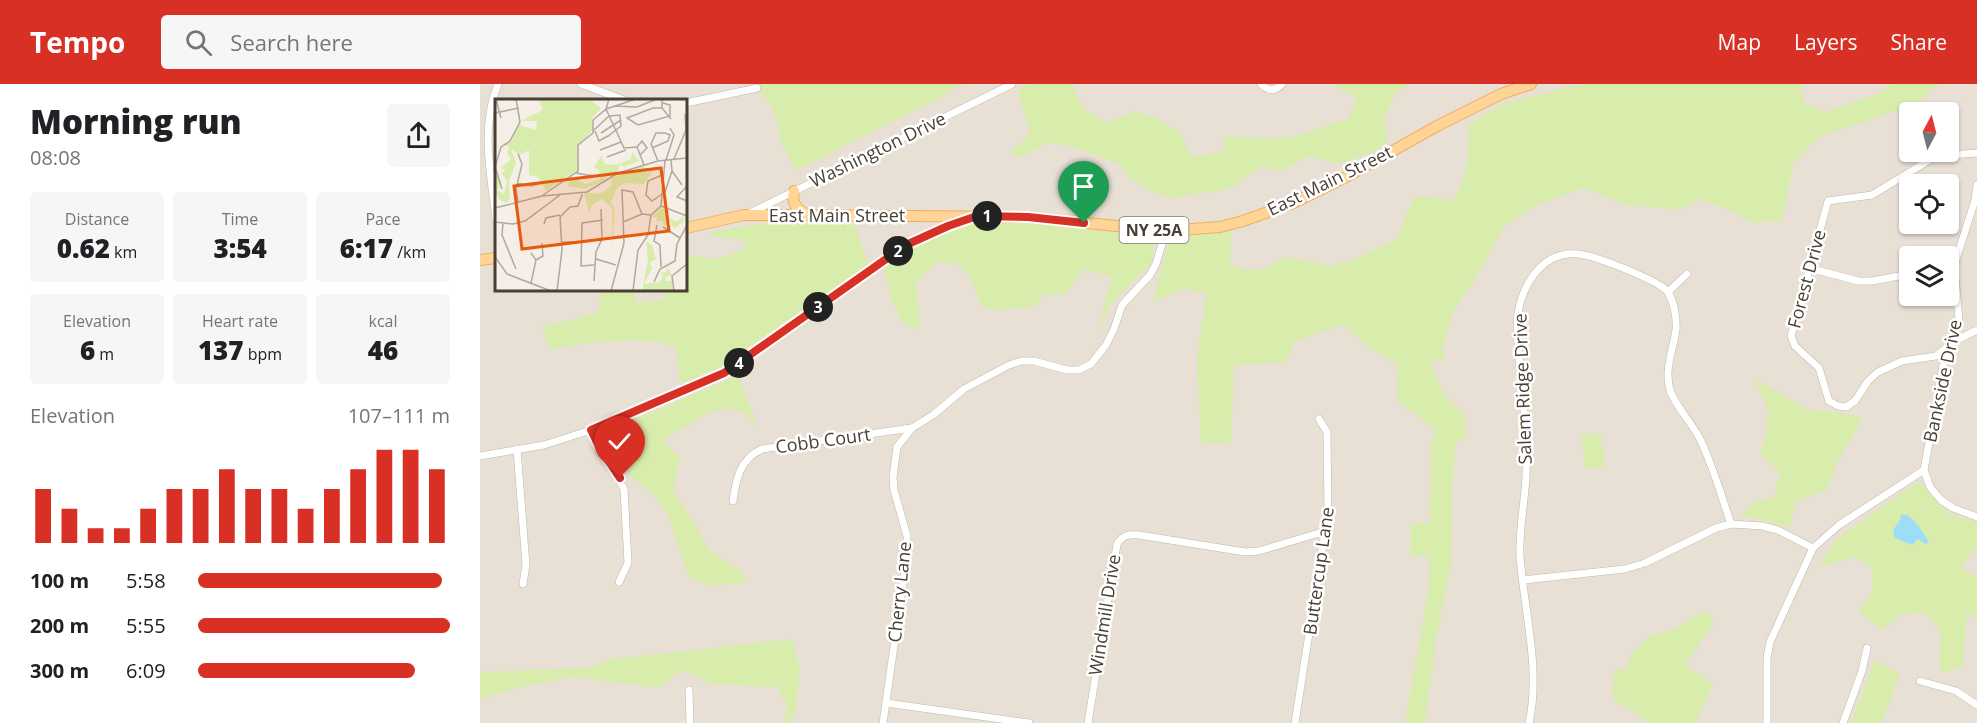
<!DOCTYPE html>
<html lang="en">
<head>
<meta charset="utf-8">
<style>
  :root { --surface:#fff; --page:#f6f6f6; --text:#202124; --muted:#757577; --accent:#d93025 }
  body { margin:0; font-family:"Open Sans",sans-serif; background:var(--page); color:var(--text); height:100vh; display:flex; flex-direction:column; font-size:22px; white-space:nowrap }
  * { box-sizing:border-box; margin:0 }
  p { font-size:20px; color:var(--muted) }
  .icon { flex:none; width:33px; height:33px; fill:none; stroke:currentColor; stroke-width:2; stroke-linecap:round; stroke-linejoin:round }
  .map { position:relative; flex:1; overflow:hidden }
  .side { display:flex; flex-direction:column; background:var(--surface); width:480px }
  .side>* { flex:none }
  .needle { width:39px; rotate:7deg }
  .tools { position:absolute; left:1419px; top:18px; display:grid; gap:12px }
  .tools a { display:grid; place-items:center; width:60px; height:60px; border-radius:6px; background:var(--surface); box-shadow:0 2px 4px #0004; font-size:30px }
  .pin { position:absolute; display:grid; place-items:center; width:51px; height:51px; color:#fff; margin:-62px -26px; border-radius:50% 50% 50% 0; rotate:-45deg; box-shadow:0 0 6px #0007 }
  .pin .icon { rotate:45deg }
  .km { position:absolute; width:30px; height:30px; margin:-15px; border-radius:50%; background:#222; color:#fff; font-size:16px; line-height:30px; text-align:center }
  .round { display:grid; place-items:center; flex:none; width:63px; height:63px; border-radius:6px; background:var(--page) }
  .overview { display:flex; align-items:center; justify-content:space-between; height:102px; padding:0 30px }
  h1 { font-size:33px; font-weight:800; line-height:45px }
  .figures { display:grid; grid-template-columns:repeat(3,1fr); gap:9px; height:102px; padding:6px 30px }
  .figures div { display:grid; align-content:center; border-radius:6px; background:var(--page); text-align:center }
  .figures b { font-size:26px; font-weight:800 }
  .figures small { font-size:16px; font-weight:400 }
  .figures p { font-size:16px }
  .chart { height:168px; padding:12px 30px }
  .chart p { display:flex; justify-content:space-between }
  .chart svg { width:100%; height:108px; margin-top:6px; stroke:var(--accent); stroke-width:6 }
  ul { padding:0 30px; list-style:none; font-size:20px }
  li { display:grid; grid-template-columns:96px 72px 1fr; align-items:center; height:45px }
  li i { height:15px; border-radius:8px; background:var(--accent) }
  header { display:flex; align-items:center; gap:36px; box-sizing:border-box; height:84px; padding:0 30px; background:var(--accent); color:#fff }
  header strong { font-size:28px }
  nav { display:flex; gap:33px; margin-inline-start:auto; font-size:21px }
  .search { width:420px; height:54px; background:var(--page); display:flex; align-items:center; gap:15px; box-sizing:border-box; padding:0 21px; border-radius:6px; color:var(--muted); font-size:22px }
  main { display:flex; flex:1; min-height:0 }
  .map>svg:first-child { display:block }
  .residential { fill:#e9e0d5; fill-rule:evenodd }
  .green { fill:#d8edac; fill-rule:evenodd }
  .water { fill:#9eddf7 }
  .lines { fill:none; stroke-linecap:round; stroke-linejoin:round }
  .street-casing { stroke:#c1b6a9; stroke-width:8 }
  .primary-casing { stroke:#eeb05c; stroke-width:12 }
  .street { stroke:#fff; stroke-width:7 }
  .primary { stroke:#ffd496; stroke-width:10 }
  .route-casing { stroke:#fff; stroke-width:12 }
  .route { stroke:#d93025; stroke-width:8 }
  .labels { text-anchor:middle; stroke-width:5; stroke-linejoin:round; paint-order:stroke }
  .shield { fill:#fff; stroke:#807972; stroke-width:1.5 }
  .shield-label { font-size:16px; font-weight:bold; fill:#493f35 }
  .street-label { font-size:18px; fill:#493f35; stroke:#fff }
  .inset-road { fill:none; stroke:#b0a9a0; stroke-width:1.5 }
  .view { fill:#e8590c; fill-opacity:0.15; stroke:#e8590c; stroke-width:3 }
  .inset-edge { fill:none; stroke:#493f35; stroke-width:3 }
</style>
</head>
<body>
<header>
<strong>Tempo</strong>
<div class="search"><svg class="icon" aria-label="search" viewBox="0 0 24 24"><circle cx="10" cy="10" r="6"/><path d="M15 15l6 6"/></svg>Search here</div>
<nav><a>Map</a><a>Layers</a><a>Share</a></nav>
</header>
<main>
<section class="side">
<div class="overview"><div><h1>Morning run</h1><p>08:08</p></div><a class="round"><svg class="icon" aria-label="share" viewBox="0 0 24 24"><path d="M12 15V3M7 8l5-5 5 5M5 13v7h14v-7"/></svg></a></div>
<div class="figures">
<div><p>Distance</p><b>0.62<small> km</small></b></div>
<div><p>Time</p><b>3:54</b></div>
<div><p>Pace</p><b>6:17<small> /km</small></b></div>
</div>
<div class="figures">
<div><p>Elevation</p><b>6<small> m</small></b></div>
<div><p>Heart rate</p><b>137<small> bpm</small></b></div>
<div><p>kcal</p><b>46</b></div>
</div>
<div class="chart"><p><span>Elevation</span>107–111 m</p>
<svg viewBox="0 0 160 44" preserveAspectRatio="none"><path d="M5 44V22M15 44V30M25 44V38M35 44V38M45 44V30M55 44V22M65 44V22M75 44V14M85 44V22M95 44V22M105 44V30M115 44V22M125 44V14M135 44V6M145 44V6M155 44V14"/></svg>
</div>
<ul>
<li><b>100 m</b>5:58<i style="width:97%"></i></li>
<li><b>200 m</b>5:55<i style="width:100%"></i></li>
<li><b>300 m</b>6:09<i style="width:86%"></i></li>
</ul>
</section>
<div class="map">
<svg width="1497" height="639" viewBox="0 0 1497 639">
  <rect width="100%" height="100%" fill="#f5efe7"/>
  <path class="residential" d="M0 0H1497V639H0ZM16 16H206V206H16ZM1430 28H1468V68H1430ZM1430 100H1468V140H1430ZM1430 172H1468V212H1430Z"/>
  <g class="green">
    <path d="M275 0H482L461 13 316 87 301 59 294 27Z"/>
    <path d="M550 0H591L604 25 627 39 654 27 675 33 700 48 712 73 745 67 742 53 809 54 868 35 877 15 858 3 857 0H929L915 10 904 35 908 61 870 77 853 79 829 72 801 87 780 83 750 105 692 114 673 108 650 95 639 80 594 63 568 59 538 74 531 67 550 51 538 6Z"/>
    <path d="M1102 0H1320L1324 19 1346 29 1357 24 1400 9 1412 0H1458L1435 21 1339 53 1313 79 1302 138 1290 136 1274 140 1254 128 1220 115 1200 126 1182 124 1147 121 1104 104 1057 121 1024 142 1001 185 972 230 962 267 966 275 950 278 965 312 985 332 986 355 976 358 973 387 971 477 956 556 946 632 944 639H925L949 503V455L948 472 930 471 931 439H950L951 364 955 346 917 316 918 280C897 271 879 257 864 240L815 257 807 278 754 281 751 359H721L717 274 726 209 704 205 673 218 690 151 752 147 750 179 762 185 782 186 805 173 851 182 868 178 917 155 933 115 946 112 973 117C988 91 989 70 989 40L1022 20Z"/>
    <path d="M497 137 557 140 675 153 671 180 630 221 619 249 627 209 633 193 603 185 586 210 563 211 555 222 515 227 501 221 489 191 479 180 457 178 436 199 440 245 423 240 412 217 404 185 433 163Z"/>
    <path d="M374 138 388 181 240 283 200 300 196 263C162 250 105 260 69 265L62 243 118 229 121 208 128 206H153L157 219 185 216V206H206V170C231 176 241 177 265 164L262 155 238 154 229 148 286 139Z"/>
    <path d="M258 291 279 348 266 329 246 324 224 331 182 357 200 373 193 407 213 437 229 466 259 486 269 498 231 502 210 494 198 462 189 432 170 407 149 391 128 349 153 336Z"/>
    <path d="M1274 294 1327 325 1372 331 1383 334 1357 379 1347 406 1316 417 1310 443 1261 431 1275 417 1293 415 1300 389 1280 370 1286 353 1288 326Z"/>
    <path d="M1121 349 1125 383 1105 385 1101 351Z"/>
    <path d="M1439 397 1470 431 1497 438V461L1481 484 1497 493V534L1487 529 1483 584 1460 588V545L1444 528 1420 531 1402 546 1379 528 1392 508V484L1375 473 1339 483 1355 456ZM1420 436 1435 441 1444 450 1438 455 1413 446Z"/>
    <path d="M1226 526 1234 538 1205 581 1233 600 1216 639H1169L1132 614 1135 584 1147 585 1150 571 1169 552 1192 546Z"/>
    <path d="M312 555 320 584 316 626 311 639H305L307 619 297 603 231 600 202 586 179 604 94 593 46 602 0 615V588L109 584 133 575Z"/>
    <path d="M1395 576 1420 590 1402 639H1371Z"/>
  </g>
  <path class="water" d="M1421 431H1427C1436 438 1444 448 1449 459L1445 460 1438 455 1432 461 1415 454 1413 446 1420 436Z"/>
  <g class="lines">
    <g class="street-casing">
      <g id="street">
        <path d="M101 0 144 16"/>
        <path d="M781 0C788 7 795 8 802 0"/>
        <path d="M206 19 277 4"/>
        <path d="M1497 69 1456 72 1392 111 1348 117 1311 252 1315 262 1339 284 1349 317 1358 322 1366 323 1375 317 1388 297 1398 288 1422 277 1456 272 1473 258 1497 246"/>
        <path d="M1497 101 1495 116 1474 182 1479 235 1473 258 1463 282 1444 386 1450 403 1461 416 1473 424 1497 433"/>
        <path d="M270 129 532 0"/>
        <path d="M16 136C11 90 0 44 18 0"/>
        <path d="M1329 184 1378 197H1392L1430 190"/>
        <path d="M1188 208 1207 190"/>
        <path d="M111 346 144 405 148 479 139 498"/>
        <path d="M37 365 46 481 43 500"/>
        <path d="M0 372 64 361 111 346 244 289 426 161 489 135"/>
        <path d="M253 417C256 395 260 375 282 365L432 344"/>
        <path d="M1043 496 1145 485 1165 479 1236 444 1251 440 1282 442 1298 446 1333 464"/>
        <path d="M1440 597 1476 607 1497 621"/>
        <path d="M209 606 210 639"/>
        <path d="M406 619 549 639"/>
        <path d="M403 639 427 471V452L414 406 413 393 417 363 432 344 453 331 484 305 529 281 542 277H554L587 286H599L611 280 626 261 634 245 642 221 670 191 676 180 686 147"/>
        <path d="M608 639 637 460C643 451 648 450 659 451L765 468 779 467 846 447"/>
        <path d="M815 639 848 428 847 348 839 335"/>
        <path d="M1049 639C1061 585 1044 527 1040 472 1039 449 1043 428 1045 405 1047 390 1046 375 1046 360 1045 331 1042 302 1039 274 1038 259 1036 243 1038 229 1044 195 1067 163 1104 171 1120 174 1177 196 1187 207 1194 216 1197 235 1196 246 1193 267 1183 287 1191 309 1198 325 1212 339 1220 355 1233 382 1241 411 1251 440"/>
        <path d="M1287 639V574L1290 558 1333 464 1359 441 1444 386"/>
        <path d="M1363 639 1382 587 1387 564"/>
      </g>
    </g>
    <g class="primary-casing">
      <g id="primary">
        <path d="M314 107C311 120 317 125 328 131"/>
        <path d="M206 144 264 131H328L548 133 686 147 740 143 763 137 813 119 868 92 957 42 1021 10 1051 0"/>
        <path d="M0 176 16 174"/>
      </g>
    </g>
    <use href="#street" class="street"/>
    <use href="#primary" class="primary"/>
  </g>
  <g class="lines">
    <g class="route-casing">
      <path id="route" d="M140 394 119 362 111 346 244 289 426 161 468 142 497 132 548 133 604 139"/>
    </g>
    <use href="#route" class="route"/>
  </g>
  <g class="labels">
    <rect class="shield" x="639.5" y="133" width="69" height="26" rx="4.5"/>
    <g class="shield-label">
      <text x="674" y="152">NY 25A</text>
    </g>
    <g class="street-label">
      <text transform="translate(398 66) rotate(-26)" y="6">Washington Drive</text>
      <text transform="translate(850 97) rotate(-26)" y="6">East Main Street</text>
      <text x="357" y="138">East Main Street</text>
      <text transform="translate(1327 195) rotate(-75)" y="6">Forest Drive</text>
      <text transform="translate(1463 297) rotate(-78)" y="6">Bankside Drive</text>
      <text transform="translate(1043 305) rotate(-92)" y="6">Salem Ridge Drive</text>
      <text transform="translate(343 357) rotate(-8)" y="6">Cobb Court</text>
      <text transform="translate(839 487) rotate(-82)" y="6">Buttercup Lane</text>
      <text transform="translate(420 508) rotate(-84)" y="6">Cherry Lane</text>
      <text transform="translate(625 531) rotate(-81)" y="6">Windmill Drive</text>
    </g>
  </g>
  <g transform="translate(15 15)">
    <rect width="192" height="192" fill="#f5efe7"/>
    <path d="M48 0H94L106 9 97 19 98 31 82 47 84 70 51 92 43 78 34 76V51L25 56 16 50 21 64 14 81 15 99 12 104 5 101 1 95 0 77 3 73 6 84 2 91 9 95 12 82 7 75 10 71 6 69 16 60 12 54 15 48 9 46 16 42 24 26 41 31 42 22H26L48 11 44 3ZM137 53 144 62 129 68 125 65 122 74H113L109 82 89 90 72 87 77 78 90 85 105 80 104 71 99 68 106 57 110 65 121 66 136 60ZM163 64 149 85 129 84 122 89 116 103 120 110 117 151V109L107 100 97 106 94 114 89 93 105 95 116 87 117 79 148 67 152 74ZM165 109 174 112 171 117 182 123 189 117 188 123 179 130 175 122 170 127 167 122H161L162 118H156ZM151 142 157 146 161 160 155 163 157 169 149 185 165 183 168 177 165 172 170 174 173 169 177 176 170 178 171 182H177L178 192H147L153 161Z" fill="#d8edac"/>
    <path class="inset-road" d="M1 0 6 19M167 0V9L176 20M120 7 142 8 162 0M167 9H158L132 19 143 26 175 17V6L168 4M111 10 129 49 142 48 149 66M111 10 141 0M0 14 24 9M99 31 114 17 125 16 126 27 113 37 104 42 100 32M106 34 126 21M142 48 147 42 152 49 145 56M157 49 173 42 175 36 170 34M105 51 126 43M112 58 131 51M176 60 177 72 187 86M179 60 191 31 190 15M170 61 166 107 192 117M171 61 179 36 175 29M163 62 156 45 161 34H170M0 68 6 48 15 42 25 23 21 0M0 68 7 90M81 74 98 77 95 76M167 76 153 82 151 96 157 102 170 93M22 84 36 87 47 84M192 87 182 98 192 102M170 93 177 72M48 96 83 72V46L98 34V21L111 10 114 0M23 103 21 90 27 65 23 55M0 109 47 97 92 93 123 74 163 62 192 59M0 123 18 125 30 122 65 96M128 123 147 115 156 116M8 124 7 136 21 170M49 125 51 119 65 116M162 126 159 142 165 146 166 168M168 128 185 139M67 143H87M0 158 12 175 56 192M101 160 121 166M41 161 48 157 47 144M99 166 86 167 87 124 108 121M99 182 101 153 107 140 106 110M159 183 165 170 180 162 182 145 192 126M36 184 41 161 36 154M62 192 67 151 65 118 75 108 83 107 88 93M116 192 129 144 127 91 138 93 147 115M138 192 143 151 153 136 156 116 166 107M179 192 177 177 192 165"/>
    <path class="view" d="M166 69 174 132 27 150 19 87Z"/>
    <rect width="192" height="192" class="inset-edge"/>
  </g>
</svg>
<div class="tools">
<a><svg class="needle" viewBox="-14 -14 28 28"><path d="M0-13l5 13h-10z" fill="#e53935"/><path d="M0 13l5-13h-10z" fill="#757577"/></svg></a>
<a><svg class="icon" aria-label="locate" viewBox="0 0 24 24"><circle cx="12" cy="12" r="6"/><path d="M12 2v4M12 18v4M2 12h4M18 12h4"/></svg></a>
<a><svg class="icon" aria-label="layers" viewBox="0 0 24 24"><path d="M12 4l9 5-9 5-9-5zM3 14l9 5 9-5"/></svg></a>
</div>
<div class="pin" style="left:604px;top:139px;background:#1e9e55"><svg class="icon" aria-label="arrive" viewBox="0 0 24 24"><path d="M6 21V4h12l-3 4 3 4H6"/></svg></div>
<div class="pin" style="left:140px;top:394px;background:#d93025"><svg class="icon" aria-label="check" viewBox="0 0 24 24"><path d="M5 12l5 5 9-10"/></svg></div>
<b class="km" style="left:507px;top:132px">1</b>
<b class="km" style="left:418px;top:167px">2</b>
<b class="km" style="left:338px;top:223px">3</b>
<b class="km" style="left:259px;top:279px">4</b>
</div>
</main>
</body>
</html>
